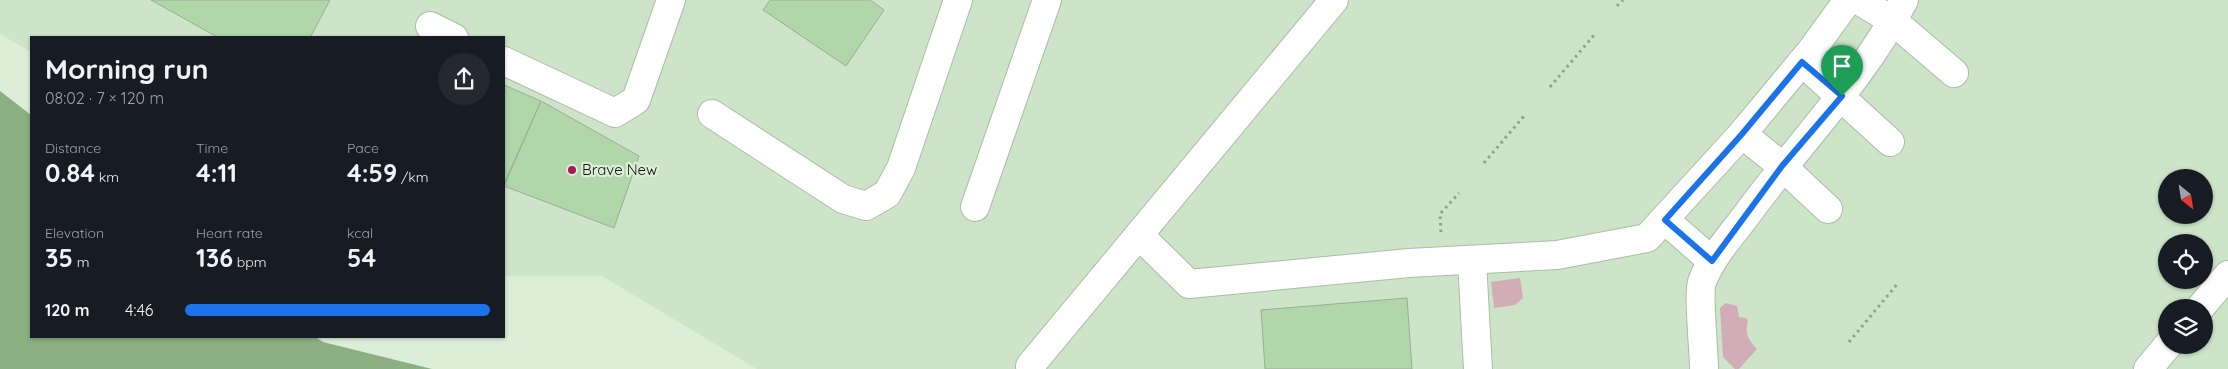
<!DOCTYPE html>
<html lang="en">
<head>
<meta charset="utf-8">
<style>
  :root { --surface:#171b24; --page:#242831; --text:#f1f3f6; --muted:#9ea1a6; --accent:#1a73e8 }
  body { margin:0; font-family:Quicksand,sans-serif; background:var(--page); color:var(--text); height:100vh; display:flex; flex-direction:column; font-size:19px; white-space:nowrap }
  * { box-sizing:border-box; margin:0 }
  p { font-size:16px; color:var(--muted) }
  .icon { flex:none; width:28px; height:28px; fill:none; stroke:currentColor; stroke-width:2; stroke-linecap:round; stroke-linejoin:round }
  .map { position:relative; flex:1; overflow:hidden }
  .drawer { position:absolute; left:30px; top:36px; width:475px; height:302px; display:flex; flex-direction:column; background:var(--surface); border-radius:0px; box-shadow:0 1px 4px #0004 }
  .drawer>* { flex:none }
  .needle { width:32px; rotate:150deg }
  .controls { position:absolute; left:2158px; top:169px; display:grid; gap:10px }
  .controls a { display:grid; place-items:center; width:55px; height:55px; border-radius:50%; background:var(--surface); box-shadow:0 1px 4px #0004; font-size:25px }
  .pin { position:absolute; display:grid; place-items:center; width:42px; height:42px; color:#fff; margin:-51px -21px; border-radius:50% 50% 50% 0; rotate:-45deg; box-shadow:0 0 5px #0007 }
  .pin .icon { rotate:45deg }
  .round { display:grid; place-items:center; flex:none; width:52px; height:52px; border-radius:26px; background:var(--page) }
  .overview { display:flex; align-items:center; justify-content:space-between; height:85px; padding:0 15px }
  h1 { font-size:28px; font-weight:700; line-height:38px }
  .metrics { display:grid; grid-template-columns:repeat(3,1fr); gap:8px; height:85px; padding:5px 15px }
  .metrics div { display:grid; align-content:center }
  .metrics b { font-size:25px; font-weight:700 }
  .metrics small { font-size:14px; font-weight:400 }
  .metrics p { font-size:14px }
  ul { padding:0 15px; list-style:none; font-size:16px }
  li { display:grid; grid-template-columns:80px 60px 1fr; align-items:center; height:38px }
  li i { height:12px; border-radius:6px; background:var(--accent) }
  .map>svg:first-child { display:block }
  .built { fill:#cde4c8; fill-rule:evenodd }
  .green { fill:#d1adb7 }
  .water { fill:#8bae83 }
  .building { fill:#b1d6a9; stroke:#9cad98 }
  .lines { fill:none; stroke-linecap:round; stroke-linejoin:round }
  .minor-casing { stroke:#abbda7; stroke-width:30 }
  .path { stroke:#92a08f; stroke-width:3; stroke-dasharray:2.5 4; stroke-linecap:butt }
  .minor { stroke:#fff; stroke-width:28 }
  .route-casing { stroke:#fff; stroke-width:10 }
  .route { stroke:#1a73e8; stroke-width:6 }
  .poi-dot { fill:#a6185a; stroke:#dceed8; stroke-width:2 }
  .labels { text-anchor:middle; stroke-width:4.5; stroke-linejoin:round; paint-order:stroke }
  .poi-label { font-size:15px; fill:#10170f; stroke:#dceed8; text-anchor:start }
</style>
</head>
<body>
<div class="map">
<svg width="2228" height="369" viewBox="0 0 2228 369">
  <rect width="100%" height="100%" fill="#dceed8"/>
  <path class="built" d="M0 0H2228V369H757L602 276H504V38H31V52L0 34ZM2166 178H2204V215H2166ZM2166 242H2204V280H2166ZM2166 308H2204V345H2166Z"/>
  <g class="green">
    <path d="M1520 278 1523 298 1515 305 1494 308 1491 282Z"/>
    <path d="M1726 303 1737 306 1739 317 1746 318 1748 320C1745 333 1747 339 1757 349L1739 369H1735L1723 357 1720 308Z"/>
  </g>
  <path class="water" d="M0 91 31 115V338H317L323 342 432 369H0Z"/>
  <g class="building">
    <path d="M151 0H330L310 38H219Z"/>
    <path d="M770 0H870L884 10 846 66 763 10Z"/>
    <path d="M504 85 541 101 504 184Z"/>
    <path d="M541 101 639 156 614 228 504 186Z"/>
    <path d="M1407 298 1412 369H1265L1261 310Z"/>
  </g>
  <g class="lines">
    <g class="minor-casing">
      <g id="minor">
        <path d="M1858 0 1893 21 1954 73"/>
        <path d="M430 26 454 38"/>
        <path d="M504 61 615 113 636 100 671 0"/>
        <path d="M1802 62 1890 142"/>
        <path d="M712 114 843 199 866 206 887 194 901 168 958 0"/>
        <path d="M1742 134 1782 166 1828 209"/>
        <path d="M975 207 1047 0"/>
        <path d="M1665 220 1712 261"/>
        <path d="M1139 235 1189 284 1409 263 1557 255 1647 238 1742 134 1811 51 1848 0"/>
        <path d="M1472 261 1478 369"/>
        <path d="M2200 308 2228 275"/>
        <path d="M1030 366 1334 0"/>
        <path d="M1704 369C1704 353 1698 293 1702 282 1711 257 1732 235 1748 213 1800 142 1863 79 1904 0"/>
        <path d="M2148 369 2168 345"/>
      </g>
    </g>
    <g class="path">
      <path d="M1617 6 1623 0"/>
      <path d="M1550 87 1595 34"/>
      <path d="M1484 163 1524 116"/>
      <path d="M1441 232 1440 214 1459 193"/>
      <path d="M1849 342 1899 282"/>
    </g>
    <use href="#minor" class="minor"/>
  </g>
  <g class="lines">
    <g class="route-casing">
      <path id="route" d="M1802 62 1842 96 1782 166 1712 261 1665 220 1742 134Z"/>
    </g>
    <use href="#route" class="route"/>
  </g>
  <circle class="poi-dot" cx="572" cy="170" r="5"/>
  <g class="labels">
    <g class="poi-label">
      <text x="582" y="175">Brave New</text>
    </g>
  </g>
</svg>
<div class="controls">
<a><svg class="needle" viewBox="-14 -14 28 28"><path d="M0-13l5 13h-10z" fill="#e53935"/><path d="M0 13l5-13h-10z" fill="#9ea1a6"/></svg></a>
<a><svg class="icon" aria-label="locate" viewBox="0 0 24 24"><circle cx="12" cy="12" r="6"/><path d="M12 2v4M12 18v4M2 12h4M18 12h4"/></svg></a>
<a><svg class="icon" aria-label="layers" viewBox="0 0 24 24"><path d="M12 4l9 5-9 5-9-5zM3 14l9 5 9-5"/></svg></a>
</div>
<div class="pin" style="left:1842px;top:96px;background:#1e9e55"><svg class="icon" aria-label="arrive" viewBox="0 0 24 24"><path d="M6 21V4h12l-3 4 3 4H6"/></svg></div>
<section class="drawer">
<div class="overview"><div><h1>Morning run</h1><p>08:02 · 7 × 120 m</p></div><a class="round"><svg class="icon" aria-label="share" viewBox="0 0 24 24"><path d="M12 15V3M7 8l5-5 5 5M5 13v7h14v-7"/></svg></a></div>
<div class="metrics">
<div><p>Distance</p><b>0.84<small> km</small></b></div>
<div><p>Time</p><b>4:11</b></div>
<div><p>Pace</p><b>4:59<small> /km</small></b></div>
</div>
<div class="metrics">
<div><p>Elevation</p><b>35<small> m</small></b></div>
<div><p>Heart rate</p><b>136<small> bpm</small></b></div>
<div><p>kcal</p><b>54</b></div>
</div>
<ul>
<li><b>120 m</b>4:46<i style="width:100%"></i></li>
</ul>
</section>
</div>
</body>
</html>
